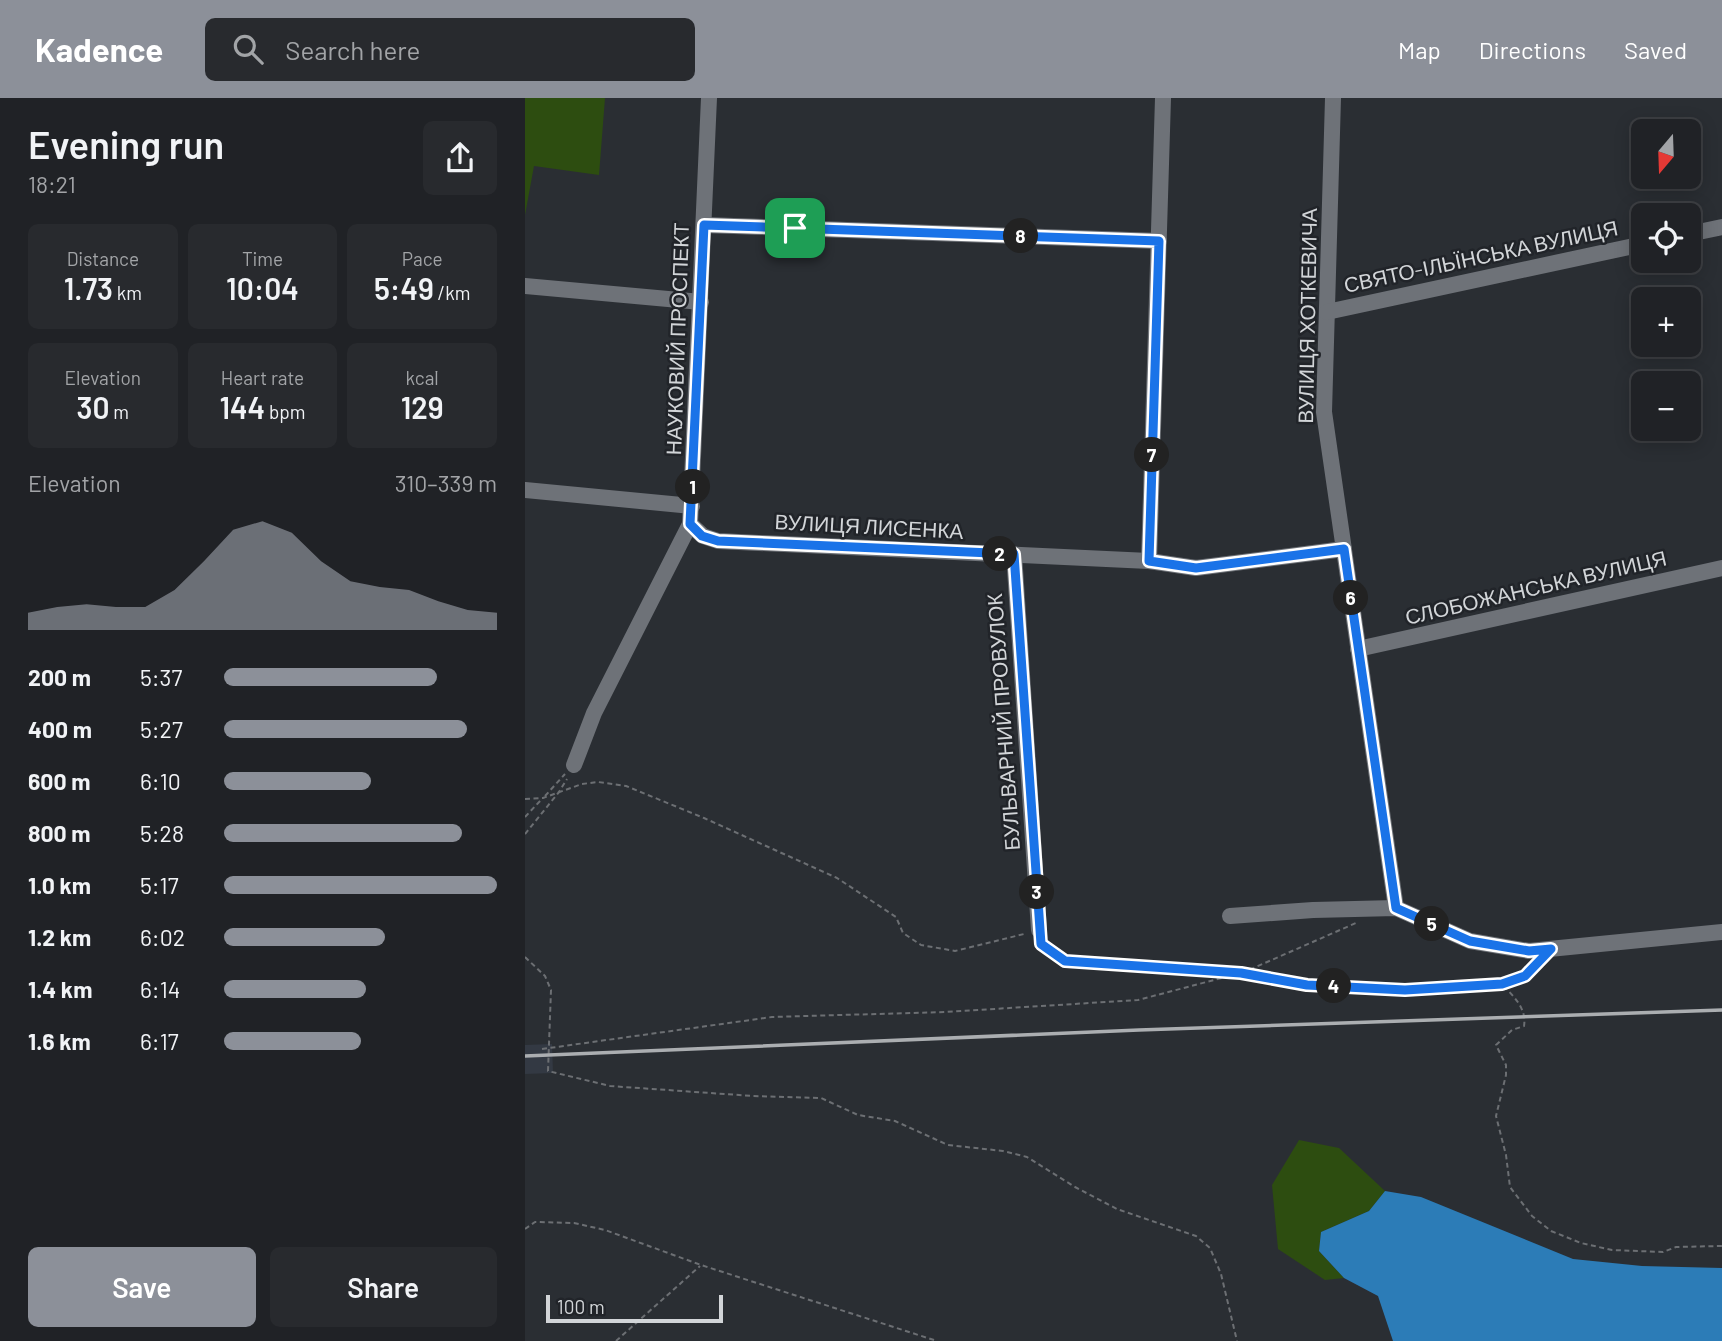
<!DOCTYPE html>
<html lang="en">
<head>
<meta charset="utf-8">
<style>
  :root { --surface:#202226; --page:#282a2e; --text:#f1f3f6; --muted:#a2a4a7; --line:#3d3f43; --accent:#8c9099 }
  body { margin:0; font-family:Barlow,sans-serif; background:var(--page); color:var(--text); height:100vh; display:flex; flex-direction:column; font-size:26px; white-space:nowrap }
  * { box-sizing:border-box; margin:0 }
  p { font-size:23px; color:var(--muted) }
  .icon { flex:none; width:38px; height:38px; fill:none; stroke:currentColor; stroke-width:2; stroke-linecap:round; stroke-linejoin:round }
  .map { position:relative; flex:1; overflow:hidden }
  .drawer { display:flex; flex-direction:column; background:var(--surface); width:525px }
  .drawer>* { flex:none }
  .needle { width:46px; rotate:199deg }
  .tools { position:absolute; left:1106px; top:21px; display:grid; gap:14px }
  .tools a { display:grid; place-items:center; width:70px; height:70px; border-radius:10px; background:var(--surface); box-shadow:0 4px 18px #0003,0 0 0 2px var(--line); font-size:35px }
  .scale { position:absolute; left:21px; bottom:18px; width:177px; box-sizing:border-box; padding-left:7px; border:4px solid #d2d5d8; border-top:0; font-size:19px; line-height:24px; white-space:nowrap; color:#d2d5d8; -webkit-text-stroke:5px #212429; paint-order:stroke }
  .pin { position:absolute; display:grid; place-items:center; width:60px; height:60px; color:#fff; margin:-30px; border-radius:14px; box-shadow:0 4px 10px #0006 }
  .km { position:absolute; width:35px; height:35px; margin:-18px; border-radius:50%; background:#222; color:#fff; font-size:19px; line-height:35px; text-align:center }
  .round { display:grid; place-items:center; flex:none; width:74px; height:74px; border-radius:10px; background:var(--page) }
  .head { display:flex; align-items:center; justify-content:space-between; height:119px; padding:0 28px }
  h1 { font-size:38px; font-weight:600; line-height:52px }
  .metrics { display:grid; grid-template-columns:repeat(3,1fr); gap:10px; height:119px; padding:7px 28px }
  .metrics div { display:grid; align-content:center; border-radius:10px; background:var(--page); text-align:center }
  .metrics b { font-size:30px; font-weight:600 }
  .metrics small { font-size:19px; font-weight:400 }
  .metrics p { font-size:19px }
  .chart { height:196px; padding:14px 28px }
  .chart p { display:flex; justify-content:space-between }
  .chart svg { width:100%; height:126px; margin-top:7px; fill:var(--accent); opacity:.7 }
  .cta { display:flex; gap:14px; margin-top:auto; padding:14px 28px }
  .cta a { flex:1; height:80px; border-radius:10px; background:var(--accent); color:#fff; font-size:28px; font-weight:600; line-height:80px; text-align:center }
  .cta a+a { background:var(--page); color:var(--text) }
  ul { padding:0 28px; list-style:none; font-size:23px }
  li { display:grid; grid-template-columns:112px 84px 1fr; align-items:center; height:52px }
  li i { height:18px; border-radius:9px; background:var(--accent) }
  header { display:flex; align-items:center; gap:42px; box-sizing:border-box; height:98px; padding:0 35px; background:var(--accent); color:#fff }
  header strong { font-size:33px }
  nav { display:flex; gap:38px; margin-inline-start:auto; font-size:24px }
  .search { width:490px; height:63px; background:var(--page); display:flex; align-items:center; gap:18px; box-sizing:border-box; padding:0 24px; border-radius:10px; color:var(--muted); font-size:26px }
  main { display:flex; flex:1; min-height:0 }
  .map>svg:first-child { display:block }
  .built { fill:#333943 }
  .green { fill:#2d4d10 }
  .water { fill:#2c7cb7 }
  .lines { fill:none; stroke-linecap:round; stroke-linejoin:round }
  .path { stroke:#6c6f73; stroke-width:2; stroke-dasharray:5 3.5; stroke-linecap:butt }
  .minor { stroke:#6e7278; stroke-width:16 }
  .rail { stroke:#abaeb1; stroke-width:3.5 }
  .route-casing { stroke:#fff; stroke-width:14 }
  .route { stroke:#1a73e8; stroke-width:9 }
  .labels { text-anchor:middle; stroke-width:5; stroke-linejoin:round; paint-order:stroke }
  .street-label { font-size:21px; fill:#d2d5d8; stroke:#212429 }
</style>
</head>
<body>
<header>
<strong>Kadence</strong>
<div class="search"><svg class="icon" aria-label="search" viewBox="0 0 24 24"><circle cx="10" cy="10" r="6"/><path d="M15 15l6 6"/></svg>Search here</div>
<nav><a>Map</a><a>Directions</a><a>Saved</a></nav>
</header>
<main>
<section class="drawer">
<div class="head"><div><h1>Evening run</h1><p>18:21</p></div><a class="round"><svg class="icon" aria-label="share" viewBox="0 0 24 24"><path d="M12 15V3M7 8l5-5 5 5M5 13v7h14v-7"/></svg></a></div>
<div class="metrics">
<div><p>Distance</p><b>1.73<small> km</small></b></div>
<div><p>Time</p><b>10:04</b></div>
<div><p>Pace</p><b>5:49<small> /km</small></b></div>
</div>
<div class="metrics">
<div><p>Elevation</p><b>30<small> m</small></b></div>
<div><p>Heart rate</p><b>144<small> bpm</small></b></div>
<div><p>kcal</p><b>129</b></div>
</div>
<div class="chart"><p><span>Elevation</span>310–339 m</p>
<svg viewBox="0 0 160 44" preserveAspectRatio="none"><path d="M0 44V38L10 36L20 35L30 36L40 36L50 30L60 20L70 9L80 6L90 10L100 20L110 27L120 29L130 30L140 34L150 37L160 38V44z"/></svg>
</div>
<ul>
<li><b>200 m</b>5:37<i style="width:78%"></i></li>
<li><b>400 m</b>5:27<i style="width:89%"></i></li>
<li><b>600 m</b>6:10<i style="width:54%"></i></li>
<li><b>800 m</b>5:28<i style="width:87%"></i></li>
<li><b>1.0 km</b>5:17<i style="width:100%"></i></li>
<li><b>1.2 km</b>6:02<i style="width:59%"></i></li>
<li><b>1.4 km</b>6:14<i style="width:52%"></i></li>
<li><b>1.6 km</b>6:17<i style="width:50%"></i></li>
</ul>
<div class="cta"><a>Save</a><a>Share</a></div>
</section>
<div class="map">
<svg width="1197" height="1243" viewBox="0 0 1197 1243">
  <rect width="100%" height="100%" fill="#2a2e33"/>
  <path class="built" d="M27 946 28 975 0 976V947Z"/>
  <g class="green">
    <path d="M0 0H80L74 77 9 68 0 117Z"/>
    <path d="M774 1042 814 1050 860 1093 844 1113 796 1134 794 1153 819 1180 800 1182 753 1151 747 1087Z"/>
  </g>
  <path class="water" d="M860 1093 896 1099 1048 1161 1117 1168 1197 1170V1243H868L853 1198 819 1180 794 1153 796 1134 844 1113Z"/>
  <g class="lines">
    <g class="path">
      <path d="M20 698 40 676"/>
      <path d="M0 701 18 700 57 686 73 684 101 688 179 720 312 780 371 819 378 835 396 847 430 853 499 836"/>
      <path d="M0 719 16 702"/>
      <path d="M0 736 34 694 42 681"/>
      <path d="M516 846 539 863 716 875 782 887 880 892 977 886"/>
      <path d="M0 859 20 878 26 892 23 973 85 988 228 998 296 1000 333 1017 370 1023 423 1047 478 1053 502 1059 550 1089 592 1111 671 1138 685 1150 696 1176 712 1243"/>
      <path d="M1011 867 1000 878 977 886C988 898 1002 910 999 928L987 932 971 947 981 967V977L971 1018 981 1057 985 1089 1007 1118 1026 1133 1056 1145 1087 1152 1138 1154 1151 1149 1197 1148"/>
      <path d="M717 875 831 825"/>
      <path d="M17 951 247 919 420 914 613 902 712 876"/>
      <path d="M0 1131 10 1124 49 1125 80 1132 176 1167 412 1243"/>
      <path d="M91 1243 175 1168"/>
    </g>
    <g class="minor">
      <path d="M808 0 799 314 871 810"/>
      <path d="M179 127 634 143"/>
      <path d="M1164 136 1197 129"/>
      <path d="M0 188 176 204"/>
      <path d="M802 214 1118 146"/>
      <path d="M0 392 167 408"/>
      <path d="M165 426 178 438 193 443 624 463 671 470 819 451"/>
      <path d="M489 456 514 832"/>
      <path d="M624 463 638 0"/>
      <path d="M833 551 1197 470"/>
      <path d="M49 667 69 615 165 426 184 0"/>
      <path d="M705 818 788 812 871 810 945 843 1004 853 1197 834"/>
    </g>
    <path class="rail" d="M0 958 614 932 1197 912"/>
  </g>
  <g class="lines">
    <g class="route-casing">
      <path id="route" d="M179 127 634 143 624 463 671 470 819 451 871 810 945 843 1004 853 1026 851 1000 878 977 886 880 892 782 887 716 875 540 863 516 846 489 456 193 443 177 438 165 426Z"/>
    </g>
    <use href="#route" class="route"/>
  </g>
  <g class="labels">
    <g class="street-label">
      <text transform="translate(956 159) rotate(-12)" y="7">СВЯТО-ІЛЬЇНСЬКА ВУЛИЦЯ</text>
      <text transform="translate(783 218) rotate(-89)" y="7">ВУЛИЦЯ ХОТКЕВИЧА</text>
      <text transform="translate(153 241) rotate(-88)" y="7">НАУКОВИЙ ПРОСПЕКТ</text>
      <text transform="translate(344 429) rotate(3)" y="7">ВУЛИЦЯ ЛИСЕНКА</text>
      <text transform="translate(1011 490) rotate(-13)" y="7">СЛОБОЖАНСЬКА ВУЛИЦЯ</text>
      <text transform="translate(479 624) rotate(-94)" y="7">БУЛЬВАРНИЙ ПРОВУЛОК</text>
    </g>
  </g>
</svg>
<div class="tools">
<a><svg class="needle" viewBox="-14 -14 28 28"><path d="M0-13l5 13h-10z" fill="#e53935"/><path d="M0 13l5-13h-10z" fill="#a2a4a7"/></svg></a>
<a><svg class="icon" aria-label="locate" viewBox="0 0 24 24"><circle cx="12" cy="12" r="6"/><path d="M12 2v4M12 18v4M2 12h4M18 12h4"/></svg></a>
<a>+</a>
<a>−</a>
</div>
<div class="scale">100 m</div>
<div class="pin" style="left:270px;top:130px;background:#1e9e55"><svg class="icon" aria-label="arrive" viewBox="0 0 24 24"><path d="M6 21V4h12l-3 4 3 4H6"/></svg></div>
<b class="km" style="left:168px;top:389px">1</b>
<b class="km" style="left:475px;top:456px">2</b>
<b class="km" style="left:512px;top:794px">3</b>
<b class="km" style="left:809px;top:888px">4</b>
<b class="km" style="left:907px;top:826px">5</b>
<b class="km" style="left:826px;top:500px">6</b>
<b class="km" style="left:627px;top:357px">7</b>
<b class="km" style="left:496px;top:138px">8</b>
</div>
</main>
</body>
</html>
